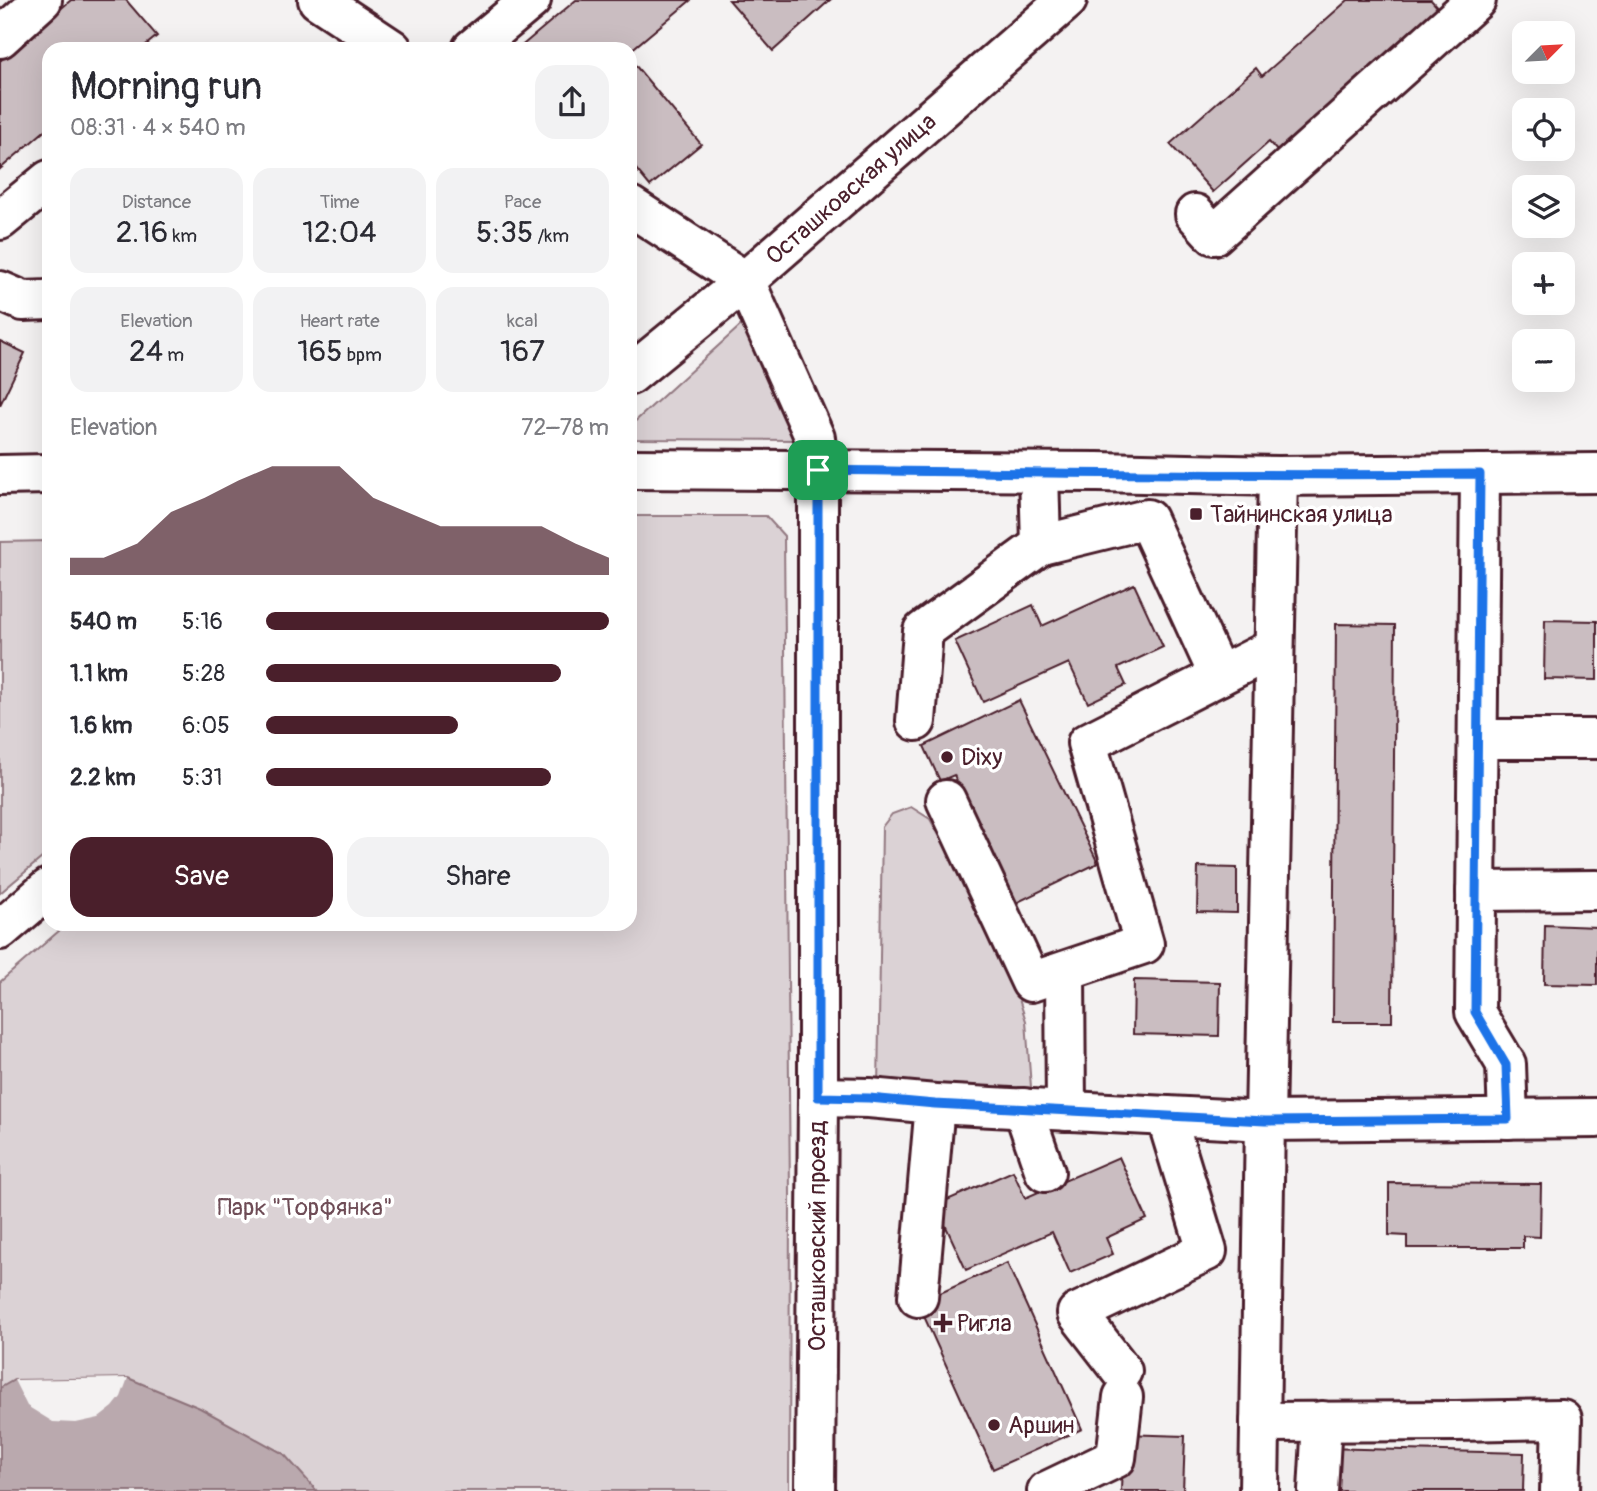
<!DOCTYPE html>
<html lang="en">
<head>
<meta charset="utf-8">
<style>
  :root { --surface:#fff; --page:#f2f2f3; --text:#2b2b33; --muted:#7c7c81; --accent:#4a1f2b }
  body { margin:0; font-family:Pangolin,sans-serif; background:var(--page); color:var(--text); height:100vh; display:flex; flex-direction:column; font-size:26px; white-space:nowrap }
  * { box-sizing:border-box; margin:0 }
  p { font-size:23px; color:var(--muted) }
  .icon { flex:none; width:38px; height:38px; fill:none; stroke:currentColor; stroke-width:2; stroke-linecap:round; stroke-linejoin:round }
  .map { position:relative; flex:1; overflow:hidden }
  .panel { position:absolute; left:42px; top:42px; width:595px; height:889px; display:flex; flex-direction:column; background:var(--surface); border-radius:21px; box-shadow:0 7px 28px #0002 }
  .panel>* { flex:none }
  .needle { width:46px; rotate:66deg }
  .fabs { position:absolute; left:1512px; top:21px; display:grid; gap:14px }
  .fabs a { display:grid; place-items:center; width:63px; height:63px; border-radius:14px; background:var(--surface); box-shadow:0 7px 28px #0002; font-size:35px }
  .pin { position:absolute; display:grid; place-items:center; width:60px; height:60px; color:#fff; margin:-30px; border-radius:14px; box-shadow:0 4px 10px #0006 }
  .round { display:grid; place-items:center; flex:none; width:74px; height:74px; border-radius:21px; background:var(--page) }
  .summary { display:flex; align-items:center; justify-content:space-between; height:119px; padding:0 28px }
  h1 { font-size:38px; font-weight:600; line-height:52px }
  .metrics { display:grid; grid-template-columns:repeat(3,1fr); gap:10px; height:119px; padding:7px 28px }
  .metrics div { display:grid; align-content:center; border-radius:18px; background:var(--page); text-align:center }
  .metrics b { font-size:30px; font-weight:600 }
  .metrics small { font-size:19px; font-weight:400 }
  .metrics p { font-size:19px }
  .chart { height:196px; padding:14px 28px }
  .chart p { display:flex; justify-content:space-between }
  .chart svg { width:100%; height:126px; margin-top:7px; fill:var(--accent); opacity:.7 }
  .primary-button { display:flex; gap:14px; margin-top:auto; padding:14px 28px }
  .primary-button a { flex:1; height:80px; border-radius:21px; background:var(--accent); color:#fff; font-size:28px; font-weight:600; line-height:80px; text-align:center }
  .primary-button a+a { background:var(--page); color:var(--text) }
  ul { padding:0 28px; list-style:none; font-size:23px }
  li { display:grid; grid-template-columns:112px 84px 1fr; align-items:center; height:52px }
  li i { height:18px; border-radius:9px; background:var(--accent) }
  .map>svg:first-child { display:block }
  .green { fill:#dbd2d5; stroke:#927880; stroke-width:2 }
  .water { fill:#baa9ae; stroke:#8d727a; stroke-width:2 }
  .pier { fill:#f4f2f2 }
  .building { fill:#cabdc1; stroke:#4a1f2b; stroke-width:2 }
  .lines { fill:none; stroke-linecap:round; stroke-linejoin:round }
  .minor-casing { stroke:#4a1f2b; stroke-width:44 }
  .major-casing { stroke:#4a1f2b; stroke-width:44 }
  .minor { stroke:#fff; stroke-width:38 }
  .major { stroke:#fff; stroke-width:38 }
  .route-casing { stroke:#fff; stroke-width:14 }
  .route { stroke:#1a73e8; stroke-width:9 }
  .poi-dot { fill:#4a1f2b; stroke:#fff; stroke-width:2.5 }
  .labels { text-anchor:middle; stroke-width:7; stroke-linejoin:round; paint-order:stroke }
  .street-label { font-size:24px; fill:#4a1f2b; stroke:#fff }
  .poi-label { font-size:24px; fill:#4a1f2b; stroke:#fff; text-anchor:start }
  .park-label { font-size:24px; fill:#6e4c56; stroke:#fff }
</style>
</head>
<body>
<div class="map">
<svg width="1597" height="1491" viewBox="0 0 1597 1491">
  <rect width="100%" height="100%" fill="#f4f2f2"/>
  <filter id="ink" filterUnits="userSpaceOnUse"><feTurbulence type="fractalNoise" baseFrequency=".0143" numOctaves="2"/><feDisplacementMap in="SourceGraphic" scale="14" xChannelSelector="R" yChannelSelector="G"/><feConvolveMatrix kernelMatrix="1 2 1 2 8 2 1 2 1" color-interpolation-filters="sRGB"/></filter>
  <g filter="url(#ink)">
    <g class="green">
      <path d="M749 318 801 440 630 439V426Z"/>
      <path d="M630 516H766L784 536 790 1196 789 1491H0V982L67 924H630Z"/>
      <path d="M49 541V852L0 893V542Z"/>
      <path d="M911 807 930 819 971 893 1008 965 1026 1021 1031 1087 878 1089 882 827 892 814Z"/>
    </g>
    <path class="water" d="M128 1378 200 1408 284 1454 317 1491H0V1388L14 1380Z"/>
    <path class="pier" d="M128 1378 121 1397 113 1407 99 1418 76 1423 53 1422 27 1406 14 1380Z"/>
    <g class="building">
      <path d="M71 0H126L157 36 141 49H49V127L0 169V61Z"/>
      <path d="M576 0H691L630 51V49H518Z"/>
      <path d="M729 0H830L773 51Z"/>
      <path d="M1348 0H1431L1440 10 1279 153 1269 142 1213 192 1170 144 1256 68 1262 76Z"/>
      <path d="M630 59 701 144 650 186 630 162Z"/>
      <path d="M0 341 25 353 0 405Z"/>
      <path d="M1134 584 1163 647 1118 668 1126 685 1088 703 1069 663 983 702 955 641 1033 605 1042 626Z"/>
      <path d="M1545 620 1597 621V680L1544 679Z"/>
      <path d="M1336 624 1395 625 1392 1022H1333Z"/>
      <path d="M1019 700 1098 863 1014 904 954 775 940 781 924 746Z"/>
      <path d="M1198 867 1237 868V913L1197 912Z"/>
      <path d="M1545 925 1597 927V985L1544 984Z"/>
      <path d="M1134 980 1220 982 1219 1036 1133 1034Z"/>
      <path d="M1119 1157 1147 1219 1106 1238 1113 1254 1070 1273 1052 1232 966 1270 936 1205 1013 1171 1025 1198Z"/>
      <path d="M1389 1183 1541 1184 1540 1237 1523 1236V1248H1407V1236L1389 1235Z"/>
      <path d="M1007 1263 1082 1429 993 1469 918 1303Z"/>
      <path d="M1123 1434 1185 1436 1183 1491H1121Z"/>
      <path d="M1322 1448 1524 1453 1523 1491H1321Z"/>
    </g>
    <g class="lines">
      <g class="minor-casing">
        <g id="minor">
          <path d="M318 0 392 49"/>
          <path d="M0 38 42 0"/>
          <path d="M472 49 531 0"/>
          <path d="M630 206 745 281"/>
          <path d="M1195 214 1214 235 1476 0"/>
          <path d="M0 220 49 180"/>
          <path d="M745 281 815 438 818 470V1097L815 1491"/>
          <path d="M0 291 23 301 49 300"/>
          <path id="s1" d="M630 375 745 281 1067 0"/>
          <path d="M1039 472 1041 545"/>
          <path d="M1480 474 1475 1012 1506 1064 1508 1119"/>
          <path d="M916 721 923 631 1041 545 1147 519 1219 676"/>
          <path d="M1478 739H1597"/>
          <path d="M946 800 1031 982 1144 944 1087 743 1274 648"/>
          <path d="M1476 891 1597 890"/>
          <path d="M0 930 49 888"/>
          <path d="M1065 971 1066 1111"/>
          <path d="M818 1097 869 1098 935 1104 1265 1121 1597 1118"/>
          <path d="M1023 1108 1045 1172"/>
          <path d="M918 1297 935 1104"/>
          <path d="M1122 1371 1077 1313 1207 1251 1166 1116"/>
          <path d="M1260 1422 1455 1421 1562 1419 1560 1491"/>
          <path d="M1047 1491 1116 1458 1123 1397"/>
          <path d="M1259 1491 1265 1121 1278 476"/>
          <path d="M1318 1491 1322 1421"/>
        </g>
      </g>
      <g class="major-casing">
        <g id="major">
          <path d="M630 469 1098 472 1278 476 1597 473"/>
          <path d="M0 475 49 474"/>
        </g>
      </g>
      <use href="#minor" class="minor"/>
      <use href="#major" class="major"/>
    </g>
  </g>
  <g class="lines" filter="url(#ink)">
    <g class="route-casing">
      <path id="route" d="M818 470C1038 473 1259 476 1480 474L1475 1012 1506 1065 1508 1119 1265 1121 935 1104 869 1098 818 1097Z"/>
    </g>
    <use href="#route" class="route"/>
  </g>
  <g class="poi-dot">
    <rect x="1189" y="507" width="14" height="14" rx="3.5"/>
    <circle cx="947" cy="757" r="7"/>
    <path d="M939.5 1312.5h7v7h7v7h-7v7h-7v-7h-7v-7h7z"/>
    <circle cx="994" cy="1425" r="7"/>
  </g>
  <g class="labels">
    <g class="street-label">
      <text dy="8" stroke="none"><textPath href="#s1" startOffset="289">Осташковская улица</textPath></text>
      <text transform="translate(817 1236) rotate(-90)" y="8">Осташковский проезд</text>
    </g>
    <g class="poi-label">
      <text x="1210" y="522">Тайнинская улица</text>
      <text x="961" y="765">Dixy</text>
      <text x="957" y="1331">Ригла</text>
      <text x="1008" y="1433">Аршин</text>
    </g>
    <g class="park-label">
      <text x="305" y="1215">Парк "Торфянка"</text>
    </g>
  </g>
</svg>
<div class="fabs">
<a><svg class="needle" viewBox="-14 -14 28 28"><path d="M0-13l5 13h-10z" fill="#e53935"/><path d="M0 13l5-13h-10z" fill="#7c7c81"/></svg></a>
<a><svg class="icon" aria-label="locate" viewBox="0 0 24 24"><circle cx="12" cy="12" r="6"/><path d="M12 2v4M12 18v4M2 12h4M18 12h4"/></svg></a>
<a><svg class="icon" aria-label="layers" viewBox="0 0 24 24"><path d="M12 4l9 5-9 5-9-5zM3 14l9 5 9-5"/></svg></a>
<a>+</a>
<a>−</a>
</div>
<div class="pin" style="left:818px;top:470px;background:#1e9e55"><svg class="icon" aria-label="arrive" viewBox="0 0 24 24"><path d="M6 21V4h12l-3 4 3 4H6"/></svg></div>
<section class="panel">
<div class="summary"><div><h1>Morning run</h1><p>08:31 · 4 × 540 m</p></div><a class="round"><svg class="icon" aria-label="share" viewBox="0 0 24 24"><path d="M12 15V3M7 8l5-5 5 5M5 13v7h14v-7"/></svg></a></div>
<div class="metrics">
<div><p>Distance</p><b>2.16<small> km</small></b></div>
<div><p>Time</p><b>12:04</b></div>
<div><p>Pace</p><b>5:35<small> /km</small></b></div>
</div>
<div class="metrics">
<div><p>Elevation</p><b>24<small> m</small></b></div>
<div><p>Heart rate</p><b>165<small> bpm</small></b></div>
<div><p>kcal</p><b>167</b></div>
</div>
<div class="chart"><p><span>Elevation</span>72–78 m</p>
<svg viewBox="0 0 160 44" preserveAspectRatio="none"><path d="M0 44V38L10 38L20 33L30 22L40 17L50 11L60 6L70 6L80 6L90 17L100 22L110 27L120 27L130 27L140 27L150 33L160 38V44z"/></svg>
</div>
<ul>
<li><b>540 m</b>5:16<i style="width:100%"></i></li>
<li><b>1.1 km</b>5:28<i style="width:86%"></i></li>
<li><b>1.6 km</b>6:05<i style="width:56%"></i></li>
<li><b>2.2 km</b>5:31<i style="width:83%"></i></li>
</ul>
<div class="primary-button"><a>Save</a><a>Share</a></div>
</section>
</div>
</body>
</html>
